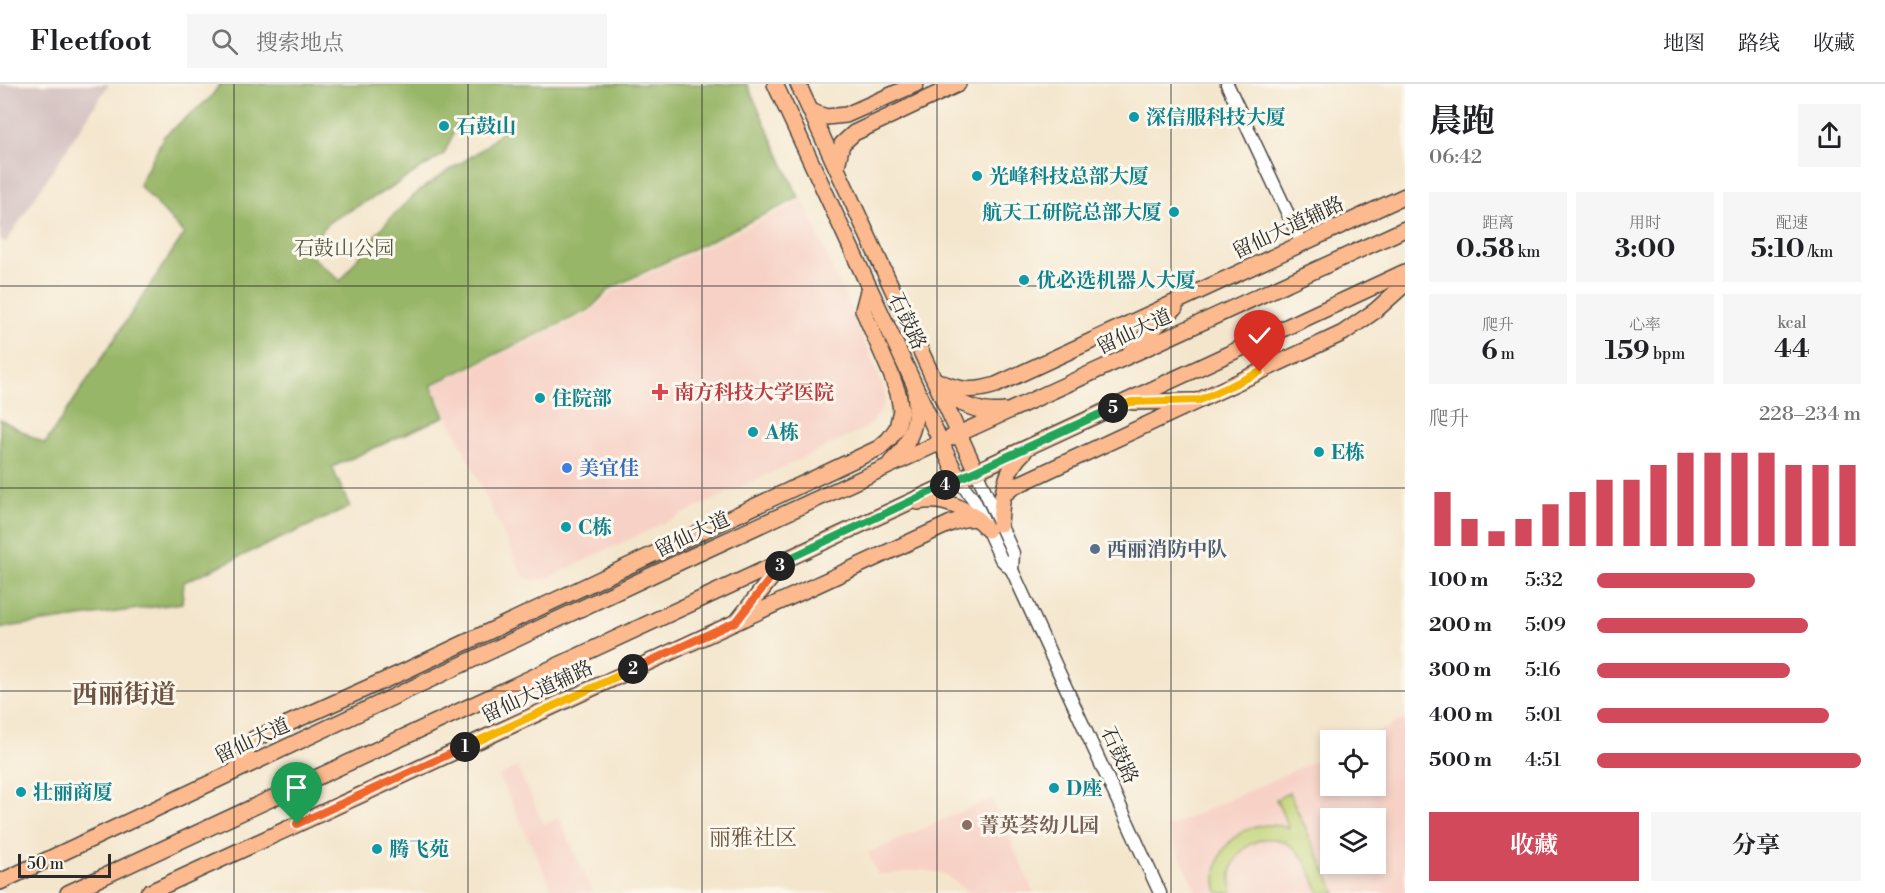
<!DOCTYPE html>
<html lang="zh">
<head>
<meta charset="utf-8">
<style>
  :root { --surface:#fff; --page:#f6f6f6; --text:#202124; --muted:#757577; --line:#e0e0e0; --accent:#d1495b }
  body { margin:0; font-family:"Libre Bodoni","Noto Serif SC",serif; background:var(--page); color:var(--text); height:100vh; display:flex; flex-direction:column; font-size:22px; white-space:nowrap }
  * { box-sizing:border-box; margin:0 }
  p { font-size:20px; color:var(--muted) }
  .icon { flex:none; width:33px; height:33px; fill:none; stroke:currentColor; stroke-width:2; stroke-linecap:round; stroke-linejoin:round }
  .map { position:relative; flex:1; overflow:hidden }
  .side { display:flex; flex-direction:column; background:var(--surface); width:480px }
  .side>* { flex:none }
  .controls { position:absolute; left:1320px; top:646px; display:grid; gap:12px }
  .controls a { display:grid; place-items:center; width:66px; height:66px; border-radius:0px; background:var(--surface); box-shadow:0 3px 9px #0003; font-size:30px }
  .scale { position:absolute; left:18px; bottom:15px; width:93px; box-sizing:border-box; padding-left:6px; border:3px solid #2b2b2b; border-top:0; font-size:16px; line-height:21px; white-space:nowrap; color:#2b2b2b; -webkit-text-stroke:4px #fbf7ec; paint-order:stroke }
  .pin { position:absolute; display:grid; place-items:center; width:51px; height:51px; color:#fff; margin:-62px -26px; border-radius:50% 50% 50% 0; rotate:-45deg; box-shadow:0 0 6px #0007 }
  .pin .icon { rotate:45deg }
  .km { position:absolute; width:30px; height:30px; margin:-15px; border-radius:50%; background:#222; color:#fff; font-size:16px; line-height:30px; text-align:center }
  .round { display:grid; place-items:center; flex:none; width:63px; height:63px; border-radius:0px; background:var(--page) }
  .summary { display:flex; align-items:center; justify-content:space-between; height:102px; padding:0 24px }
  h1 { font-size:33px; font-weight:700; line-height:45px }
  .metrics { display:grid; grid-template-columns:repeat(3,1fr); gap:9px; height:102px; padding:6px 24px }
  .metrics div { display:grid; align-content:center; border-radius:0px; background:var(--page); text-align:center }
  .metrics b { font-size:26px; font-weight:700 }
  .metrics small { font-size:16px; font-weight:400 }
  .metrics p { font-size:16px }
  .chart { height:168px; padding:12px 24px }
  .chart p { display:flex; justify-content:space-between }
  .chart svg { width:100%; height:108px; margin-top:6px; stroke:var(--accent); stroke-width:6 }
  .button { display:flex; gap:12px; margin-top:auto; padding:12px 24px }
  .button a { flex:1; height:69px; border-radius:0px; background:var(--accent); color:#fff; font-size:24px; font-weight:700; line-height:69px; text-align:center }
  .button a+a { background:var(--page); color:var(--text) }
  ul { padding:0 24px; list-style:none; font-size:20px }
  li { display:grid; grid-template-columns:96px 72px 1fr; align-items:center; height:45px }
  li i { height:15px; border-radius:8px; background:var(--accent) }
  header { display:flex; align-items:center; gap:36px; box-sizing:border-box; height:84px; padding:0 30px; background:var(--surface); border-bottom:2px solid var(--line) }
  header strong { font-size:28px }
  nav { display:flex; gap:33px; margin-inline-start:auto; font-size:21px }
  .search { width:420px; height:54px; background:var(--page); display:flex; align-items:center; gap:15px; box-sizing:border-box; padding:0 21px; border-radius:0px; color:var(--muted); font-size:22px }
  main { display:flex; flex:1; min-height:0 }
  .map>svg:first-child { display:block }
  .built { fill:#f7d1c6; fill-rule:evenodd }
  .industrial { fill:#d2bfbf }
  .green { fill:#c1d477; stroke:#768051; stroke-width:1.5 }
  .forest { fill:#98b668; stroke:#62704a; stroke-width:1.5; fill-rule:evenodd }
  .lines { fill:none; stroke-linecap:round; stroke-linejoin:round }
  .minor-casing { stroke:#494743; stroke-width:15 }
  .major-casing { stroke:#494743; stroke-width:18 }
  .minor { stroke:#fff; stroke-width:12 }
  .major { stroke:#fcba8e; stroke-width:15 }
  .split-1-casing { stroke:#fff; stroke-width:12 }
  .split-2-casing { stroke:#fff; stroke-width:12 }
  .split-3-casing { stroke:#fff; stroke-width:12 }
  .split-4-casing { stroke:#fff; stroke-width:12 }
  .split-5-casing { stroke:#fff; stroke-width:12 }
  .split-6-casing { stroke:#fff; stroke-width:12 }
  .split-1 { stroke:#f0652b; stroke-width:8 }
  .split-2 { stroke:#f5b400; stroke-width:8 }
  .split-3 { stroke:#f0652b; stroke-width:8 }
  .split-4 { stroke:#22a559; stroke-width:8 }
  .split-5 { stroke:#22a559; stroke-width:8 }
  .split-6 { stroke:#f5b400; stroke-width:8 }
  .grid { fill:none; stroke:#2b2b2b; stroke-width:1.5; stroke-opacity:0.55 }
  .culture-dot { fill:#0f9aa8; stroke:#fbf7ec; stroke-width:2 }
  .health-dot { fill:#e0444e; stroke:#fbf7ec; stroke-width:2 }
  .shop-dot { fill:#3f7fe0; stroke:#fbf7ec; stroke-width:2 }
  .service-dot { fill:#5c6f8a; stroke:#fbf7ec; stroke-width:2 }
  .education-dot { fill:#8d6e63; stroke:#fbf7ec; stroke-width:2 }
  .labels { text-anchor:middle; stroke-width:6; stroke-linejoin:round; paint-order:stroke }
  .culture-label { font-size:20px; font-weight:bold; fill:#0d838f; stroke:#fbf7ec; text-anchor:start }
  .street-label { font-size:20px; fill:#2b2b2b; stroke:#fbf7ec }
  .park-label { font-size:20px; fill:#50553e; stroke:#fbf7ec }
  .health-label { font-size:20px; font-weight:bold; fill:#be3a42; stroke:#fbf7ec; text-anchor:start }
  .shop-label { font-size:20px; font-weight:bold; fill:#366cbe; stroke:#fbf7ec; text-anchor:start }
  .service-label { font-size:20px; font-weight:bold; fill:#4e5e75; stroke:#fbf7ec; text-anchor:start }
  .education-label { font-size:20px; font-weight:bold; fill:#785e54; stroke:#fbf7ec; text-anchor:start }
  .quarter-label { font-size:22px; fill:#6d5442; stroke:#fbf7ec }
  .district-label { font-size:26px; font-weight:bold; fill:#6d5442; stroke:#fbf7ec }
</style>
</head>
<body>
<header>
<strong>Fleetfoot</strong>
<div class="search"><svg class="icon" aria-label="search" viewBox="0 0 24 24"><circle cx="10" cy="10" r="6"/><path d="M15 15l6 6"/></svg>搜索地点</div>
<nav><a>地图</a><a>路线</a><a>收藏</a></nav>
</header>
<main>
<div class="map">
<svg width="1405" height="809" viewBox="0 0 1405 809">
  <rect width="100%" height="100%" fill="#fbf7ec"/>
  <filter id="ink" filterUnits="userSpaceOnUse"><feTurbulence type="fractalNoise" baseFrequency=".0167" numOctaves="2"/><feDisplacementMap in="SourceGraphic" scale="12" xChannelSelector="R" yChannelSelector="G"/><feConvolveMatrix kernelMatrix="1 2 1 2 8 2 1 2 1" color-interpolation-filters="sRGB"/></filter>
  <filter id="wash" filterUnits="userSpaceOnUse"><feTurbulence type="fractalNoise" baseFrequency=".008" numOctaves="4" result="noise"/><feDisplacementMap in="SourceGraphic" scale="24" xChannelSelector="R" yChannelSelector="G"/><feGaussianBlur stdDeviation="1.35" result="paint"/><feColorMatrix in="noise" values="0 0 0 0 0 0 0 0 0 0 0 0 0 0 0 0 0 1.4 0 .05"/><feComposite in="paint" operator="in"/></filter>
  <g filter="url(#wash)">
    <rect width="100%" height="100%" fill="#f4e6cd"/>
    <g class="built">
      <path d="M803 116 882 299 885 314 879 330 868 343 543 496H533L523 492 434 302 591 228 613 207Z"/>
      <path d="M1405 635V809H1197L1167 744 1330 670V702H1376V657H1358ZM1330 735H1376V780H1330Z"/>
      <path d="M517 683 544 740 559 734 593 809H554L499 692Z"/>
      <path d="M992 714 1034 809H971L942 789 921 786 878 791 868 769Z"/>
    </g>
    <path class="industrial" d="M0 0H109L6 158 0 156Z"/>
    <path class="green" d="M1289 709 1336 809H1319C1313 794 1307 775 1294 764 1263 738 1220 771 1233 809H1218C1206 764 1247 731 1289 744L1276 715Z"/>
    <path class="forest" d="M220 0H747L799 114 611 204 589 226 431 301 445 332 332 383 350 423 184 498 182 519 0 544V335L45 360 184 150 139 101 164 52 210 14ZM482 36 500 38 503 46C479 73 444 86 417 109 387 134 363 165 341 197L304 166 329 138 390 104 444 70 459 37Z"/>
  </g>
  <g filter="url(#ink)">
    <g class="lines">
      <g class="minor-casing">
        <g id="minor">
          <path d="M1227 0 1302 160"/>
          <path d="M976 387 1013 469 1012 486"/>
          <path d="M958 395 974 416 1001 475 1012 486 1160 809"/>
        </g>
      </g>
      <g class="major-casing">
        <g id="major">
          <path d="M775 0 958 395"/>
          <path d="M798 0 976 387"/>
          <path d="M811 27 826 33 846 31 916 0"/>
          <path d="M837 82 842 60 854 49 958 0"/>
          <path d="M1130 268 1175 224"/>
          <path d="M935 296C958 306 971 309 996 301L1405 112"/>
          <path d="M941 303C957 321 981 330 1005 327"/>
          <path d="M1133 318 1193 317"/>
          <path d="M891 378C911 361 919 334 915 308"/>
          <path d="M1002 412 1013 403 1343 249 1375 227 1405 200"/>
          <path d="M918 418C946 412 971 427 988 446"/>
          <path d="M1000 440C1002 413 1003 387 1024 368"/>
          <path d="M739 535 784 478"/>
          <path d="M235 687 254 655 405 587 879 364 889 355 897 344 901 326 898 309 891 290 863 226 869 203"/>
          <path d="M0 798 684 476 1405 145"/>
          <path d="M68 809 1405 188"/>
          <path d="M148 809 951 439 964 435 977 434"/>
        </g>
      </g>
      <use href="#minor" class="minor"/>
      <use href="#major" class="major"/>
    </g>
  </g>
  <g class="lines" filter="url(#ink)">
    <g class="split-1-casing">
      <path id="split-1" d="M297 740 465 663"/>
    </g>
    <g class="split-2-casing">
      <path id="split-2" d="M465 663 633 585"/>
    </g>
    <g class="split-3-casing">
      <path id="split-3" d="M633 585 737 537 780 482"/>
    </g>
    <g class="split-4-casing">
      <path id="split-4" d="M780 482 786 476 945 401"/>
    </g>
    <g class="split-5-casing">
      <path id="split-5" d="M945 401 1113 324"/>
    </g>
    <g class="split-6-casing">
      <path id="split-6" d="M1113 324 1131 318 1200 316 1260 288"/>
    </g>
    <use href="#split-1" class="split-1"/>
    <use href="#split-2" class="split-2"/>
    <use href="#split-3" class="split-3"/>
    <use href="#split-4" class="split-4"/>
    <use href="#split-5" class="split-5"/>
    <use href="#split-6" class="split-6"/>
  </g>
  <path class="grid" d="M234 0V809M468 0V809M702 0V809M937 0V809M1171 0V809M0 202H1405M0 404H1405M0 607H1405"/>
  <g class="culture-dot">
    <circle cx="1134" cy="33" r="6"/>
    <circle cx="444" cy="42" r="6"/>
    <circle cx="977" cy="92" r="6"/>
    <circle cx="1174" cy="128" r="6"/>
    <circle cx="1024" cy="196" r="6"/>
    <circle cx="540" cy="314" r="6"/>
    <circle cx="753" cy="348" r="6"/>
    <circle cx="1319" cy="368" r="6"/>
    <circle cx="566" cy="443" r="6"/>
    <circle cx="1054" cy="704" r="6"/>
    <circle cx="21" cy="708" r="6"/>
    <circle cx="377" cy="765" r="6"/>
  </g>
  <path class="health-dot" d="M657 299h6v6h6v6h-6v6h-6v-6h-6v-6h6z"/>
  <circle class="shop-dot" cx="567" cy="384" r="6"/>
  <circle class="service-dot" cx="1095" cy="465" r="6"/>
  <circle class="education-dot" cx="967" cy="741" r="6"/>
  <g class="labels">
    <g class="culture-label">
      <text x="1146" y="40">深信服科技大厦</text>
      <text x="456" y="49">石鼓山</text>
      <text x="989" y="99">光峰科技总部大厦</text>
      <text x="1162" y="135" text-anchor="end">航天工研院总部大厦</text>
      <text x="1036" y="203">优必选机器人大厦</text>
      <text x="552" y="321">住院部</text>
      <text x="765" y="355">A栋</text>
      <text x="1331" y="375">E栋</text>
      <text x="578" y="450">C栋</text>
      <text x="1066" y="711">D座</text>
      <text x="33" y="715">壮丽商厦</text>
      <text x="389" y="772">腾飞苑</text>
    </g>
    <g class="street-label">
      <text transform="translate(1288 143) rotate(-25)" y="7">留仙大道辅路</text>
      <text transform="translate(908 237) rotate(65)" y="7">石鼓路</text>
      <text transform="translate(1134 247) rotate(-25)" y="7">留仙大道</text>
      <text transform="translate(692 450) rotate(-25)" y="7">留仙大道</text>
      <text transform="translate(537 607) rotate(-25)" y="7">留仙大道辅路</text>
      <text transform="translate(252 656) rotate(-25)" y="7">留仙大道</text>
      <text transform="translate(1120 671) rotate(65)" y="7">石鼓路</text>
    </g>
    <g class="park-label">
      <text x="344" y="171">石鼓山公园</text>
    </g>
    <g class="health-label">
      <text x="674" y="315">南方科技大学医院</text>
    </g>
    <g class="shop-label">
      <text x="579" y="391">美宜佳</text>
    </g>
    <g class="service-label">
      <text x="1107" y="472">西丽消防中队</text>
    </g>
    <g class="education-label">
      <text x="979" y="748">菁英荟幼儿园</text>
    </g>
    <g class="quarter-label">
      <text x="753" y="761">丽雅社区</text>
    </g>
    <g class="district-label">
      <text x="124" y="619">西丽街道</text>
    </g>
  </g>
</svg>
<div class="controls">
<a><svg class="icon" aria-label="locate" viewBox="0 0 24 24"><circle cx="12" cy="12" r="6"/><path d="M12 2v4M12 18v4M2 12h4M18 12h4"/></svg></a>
<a><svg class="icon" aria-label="layers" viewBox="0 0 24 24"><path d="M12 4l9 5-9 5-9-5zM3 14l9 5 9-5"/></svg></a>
</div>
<div class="scale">50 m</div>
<div class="pin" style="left:297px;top:740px;background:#1e9e55"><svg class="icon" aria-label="arrive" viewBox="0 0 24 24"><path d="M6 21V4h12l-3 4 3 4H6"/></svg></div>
<div class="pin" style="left:1260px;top:288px;background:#d93025"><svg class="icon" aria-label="check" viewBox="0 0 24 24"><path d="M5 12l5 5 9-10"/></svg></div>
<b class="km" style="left:465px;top:663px">1</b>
<b class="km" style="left:633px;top:585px">2</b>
<b class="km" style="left:780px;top:482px">3</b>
<b class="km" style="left:945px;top:401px">4</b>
<b class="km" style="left:1113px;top:324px">5</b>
</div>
<section class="side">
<div class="summary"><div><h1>晨跑</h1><p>06:42</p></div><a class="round"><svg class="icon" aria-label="share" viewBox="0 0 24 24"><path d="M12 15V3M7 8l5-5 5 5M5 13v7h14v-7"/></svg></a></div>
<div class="metrics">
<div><p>距离</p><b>0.58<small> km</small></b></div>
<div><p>用时</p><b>3:00</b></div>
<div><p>配速</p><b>5:10<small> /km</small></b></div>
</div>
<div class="metrics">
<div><p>爬升</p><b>6<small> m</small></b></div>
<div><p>心率</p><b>159<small> bpm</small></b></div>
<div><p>kcal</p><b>44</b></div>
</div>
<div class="chart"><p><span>爬升</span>228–234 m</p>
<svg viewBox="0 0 160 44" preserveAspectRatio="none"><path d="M5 44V22M15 44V33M25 44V38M35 44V33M45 44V27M55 44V22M65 44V17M75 44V17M85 44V11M95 44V6M105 44V6M115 44V6M125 44V6M135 44V11M145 44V11M155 44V11"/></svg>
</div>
<ul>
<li><b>100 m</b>5:32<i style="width:60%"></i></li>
<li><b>200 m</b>5:09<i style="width:80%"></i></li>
<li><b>300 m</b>5:16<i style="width:73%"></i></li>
<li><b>400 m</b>5:01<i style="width:88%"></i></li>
<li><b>500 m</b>4:51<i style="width:100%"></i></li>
</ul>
<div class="button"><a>收藏</a><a>分享</a></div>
</section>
</main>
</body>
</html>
